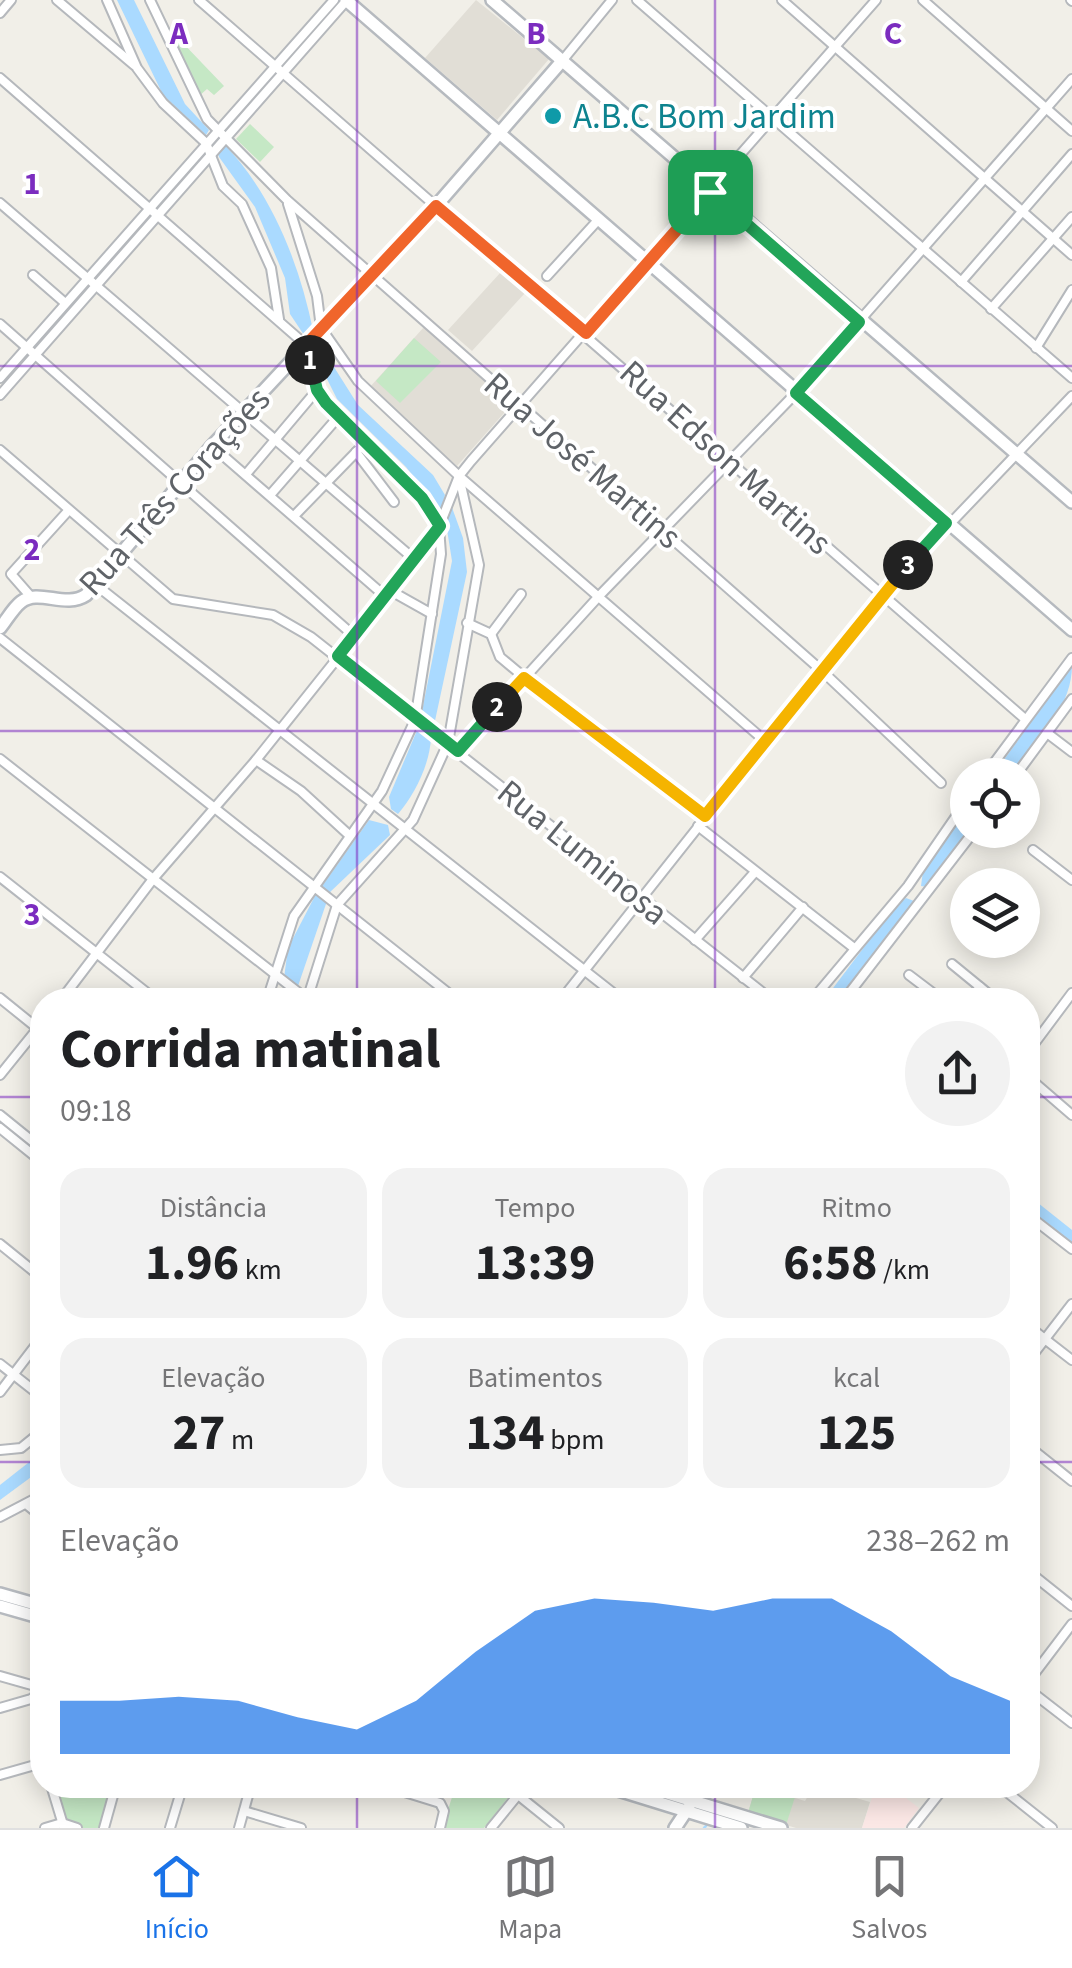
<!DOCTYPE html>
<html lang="pt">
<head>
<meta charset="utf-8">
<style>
  :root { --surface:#fff; --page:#f2f2f2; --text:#202124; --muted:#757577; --line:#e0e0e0; --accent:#1a73e8 }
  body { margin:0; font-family:"Source Sans 3",sans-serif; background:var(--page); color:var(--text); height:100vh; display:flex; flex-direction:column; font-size:38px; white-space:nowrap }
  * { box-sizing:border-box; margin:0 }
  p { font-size:32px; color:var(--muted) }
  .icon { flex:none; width:55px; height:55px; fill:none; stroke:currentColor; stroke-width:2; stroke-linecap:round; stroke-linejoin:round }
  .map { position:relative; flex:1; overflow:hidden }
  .sheet { position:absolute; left:30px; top:988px; width:1010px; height:810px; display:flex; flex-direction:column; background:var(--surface); border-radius:40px; box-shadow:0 5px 25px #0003 }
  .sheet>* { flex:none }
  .fabs { position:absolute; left:950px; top:758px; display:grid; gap:20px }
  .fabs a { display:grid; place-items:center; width:90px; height:90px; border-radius:50%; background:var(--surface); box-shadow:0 5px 25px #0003; font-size:50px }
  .pin { position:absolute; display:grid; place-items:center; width:85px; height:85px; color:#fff; margin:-42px; border-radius:20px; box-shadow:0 5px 15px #0006 }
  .km { position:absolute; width:50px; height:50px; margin:-25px; border-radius:50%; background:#222; color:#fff; font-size:28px; line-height:50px; text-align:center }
  .round { display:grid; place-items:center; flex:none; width:105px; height:105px; border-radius:52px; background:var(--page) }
  .headline { display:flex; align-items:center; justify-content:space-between; height:170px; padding:0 30px }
  h1 { font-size:55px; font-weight:700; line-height:75px }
  .figures { display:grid; grid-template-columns:repeat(3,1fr); gap:15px; height:170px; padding:10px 30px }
  .figures div { display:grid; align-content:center; border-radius:25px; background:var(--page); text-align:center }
  .figures b { font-size:50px; font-weight:700 }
  .figures small { font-size:28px; font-weight:400 }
  .figures p { font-size:28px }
  .chart { height:280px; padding:20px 30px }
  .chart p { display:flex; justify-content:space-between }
  .chart svg { width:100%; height:180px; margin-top:10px; fill:var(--accent); opacity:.7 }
  .tabs { display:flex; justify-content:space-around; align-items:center; height:140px; border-top:2px solid var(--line); background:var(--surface); font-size:28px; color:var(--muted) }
  .tabs a { display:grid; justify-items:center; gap:5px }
  .tabs .on { color:var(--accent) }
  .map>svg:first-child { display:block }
  .education { fill:#e1ded6 }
  .medical { fill:#fce8e6 }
  .green { fill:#c5e8c5 }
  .water { fill:#aadaff }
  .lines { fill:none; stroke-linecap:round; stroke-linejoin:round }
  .stream { stroke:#aadaff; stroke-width:2.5 }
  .street-casing { stroke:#b5b8bc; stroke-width:12 }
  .secondary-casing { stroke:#b6babf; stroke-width:16 }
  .street { stroke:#fff; stroke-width:8 }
  .secondary { stroke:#fff; stroke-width:11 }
  .split-1-casing { stroke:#fff; stroke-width:20 }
  .split-2-casing { stroke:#fff; stroke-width:20 }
  .split-3-casing { stroke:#fff; stroke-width:20 }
  .split-4-casing { stroke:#fff; stroke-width:20 }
  .split-1 { stroke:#f0652b; stroke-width:12 }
  .split-2 { stroke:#22a559; stroke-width:12 }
  .split-3 { stroke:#f5b400; stroke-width:12 }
  .split-4 { stroke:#22a559; stroke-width:12 }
  .grid { fill:none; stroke:#7b2cbf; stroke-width:2.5; stroke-opacity:0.55 }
  .culture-dot { fill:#0f9aa8; stroke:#fff; stroke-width:4 }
  .labels { text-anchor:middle; stroke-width:8; stroke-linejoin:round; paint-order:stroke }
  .culture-label { font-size:35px; fill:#0d838f; stroke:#fff; text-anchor:start }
  .street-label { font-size:35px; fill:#5f6368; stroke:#fff }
  .grid-label { font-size:32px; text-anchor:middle; font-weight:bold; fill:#7b2cbf; stroke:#fff; stroke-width:8; stroke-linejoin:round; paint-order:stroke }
</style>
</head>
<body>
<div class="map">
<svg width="1072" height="1828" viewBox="0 0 1072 1828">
  <rect width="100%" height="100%" fill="#f1efe8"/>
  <g class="education">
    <path d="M476 0 549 59 497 120 425 58Z"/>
    <path d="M501 272 525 293 472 351 448 330Z"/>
    <path d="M424 327 512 404 457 466 369 388Z"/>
    <path d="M756 1786 805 1801 814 1786 870 1802 862 1828H796L748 1813Z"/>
  </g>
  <path class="medical" d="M876 1785H889L919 1808 904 1828H862Z"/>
  <g class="green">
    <path d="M179 39 224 86 214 95 207 89 199 96 176 43Z"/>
    <path d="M250 124 274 147 260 162 236 139Z"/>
    <path d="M414 338 441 362 400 403 376 381Z"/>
    <path d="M56 1785 108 1796 100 1828H83L64 1817Z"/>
    <path d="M456 1785H509L507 1791 518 1785 484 1828H442Z"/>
    <path d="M756 1786 795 1797 786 1825 748 1813Z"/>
  </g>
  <g class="water">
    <path d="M117 0H134L185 104 209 130 206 135 163 95Z"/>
    <path d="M223 143C272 193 299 263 313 330L306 338 290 314 285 278 255 207 219 157 217 151Z"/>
    <path d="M315 337 358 405 433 475 445 495 440 511 406 467 337 399 310 345Z"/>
    <path d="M450 502 463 538 467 572 433 730 420 721 452 561 445 517Z"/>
    <path d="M1072 665C1072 709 1036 742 1011 775H993Z"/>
    <path d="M418 728 431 737C430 764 415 794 398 814L391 809 389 797Z"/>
    <path d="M967 810 968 830H971L927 887 921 886 923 871Z"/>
    <path d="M369 820 388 825 390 835 328 894 320 889Z"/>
    <path d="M316 894 327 901 297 989 284 978 288 948Z"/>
    <path d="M906 898 914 901 911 913 836 1000H824L896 905Z"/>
    <path d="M1028 1195 1072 1230V1244L1028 1209Z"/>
    <path d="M42 1452V1469L0 1500V1485Z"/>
  </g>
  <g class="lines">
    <path class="stream" d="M704 1828 706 1826"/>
    <g class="street-casing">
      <g id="street">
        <path d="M57 0 134 65"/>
        <path d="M107 0 137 68 163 103 206 143 223 186 242 204 271 268 279 319"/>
        <path d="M150 0 207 119 287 200 821 670 941 783"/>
        <path d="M199 0 1025 719"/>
        <path d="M637 0 1072 378"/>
        <path d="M782 0 1072 255"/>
        <path d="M923 0 1072 131"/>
        <path d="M1071 0 1072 1"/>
        <path d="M0 13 11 0"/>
        <path d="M562 61 612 0"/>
        <path d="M0 78 306 345 317 390 326 403 422 499 439 527 441 554 415 720 382 791 294 916 267 1000"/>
        <path d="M0 203 414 559"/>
        <path d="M288 204 317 296 321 328 358 381 459 476 765 741"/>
        <path d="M33 275 64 302"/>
        <path d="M547 276 599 219"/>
        <path d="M961 282 1072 154"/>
        <path d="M991 309 1072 217"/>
        <path d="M0 324 353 635"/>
        <path d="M1036 348 1072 290"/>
        <path d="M0 378 334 0"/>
        <path d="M0 395 347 0"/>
        <path d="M212 446 386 597"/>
        <path d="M0 450 173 599 273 615 311 637 772 1000"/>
        <path d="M356 452 394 502"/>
        <path d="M247 473 317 390"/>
        <path d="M271 494 339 416"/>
        <path d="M295 515 365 443"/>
        <path d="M96 585 622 1000"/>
        <path d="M391 591 432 614"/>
        <path d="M32 598 11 574 68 511"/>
        <path d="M467 623 491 634 500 657 524 677 705 816"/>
        <path d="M491 634 521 594"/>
        <path d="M0 638 457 1000"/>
        <path d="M1047 733 1072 752"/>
        <path d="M458 751 600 595 796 393 1072 79"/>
        <path d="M0 759 308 1000"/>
        <path d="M256 760 301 791 349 835"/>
        <path d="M985 775 1072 658"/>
        <path d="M1016 775 1072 699"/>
        <path d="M698 826 854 948"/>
        <path d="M1033 850 1072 880"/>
        <path d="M0 877 156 1000"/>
        <path d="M695 940 755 872"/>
        <path d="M952 964 996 1000"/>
        <path d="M909 975 942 1000"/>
        <path d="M743 978 803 907"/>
        <path d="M0 998 42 1032"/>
        <path d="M61 1000 153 879 256 760 391 591 439 527 459 476 471 461 876 0"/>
        <path d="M307 1000 337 905 413 820 448 743 479 565 460 481"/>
        <path d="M561 1000 882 595 1072 396"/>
        <path d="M812 1000 908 886 968 799"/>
        <path d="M844 1000 975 830"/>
        <path d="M969 1000 980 987"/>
        <path d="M1028 1025 1040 1035"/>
        <path d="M1028 1052 1072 993"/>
        <path d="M0 1075 42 1023"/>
        <path d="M1028 1077 1072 1115"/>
        <path d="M0 1115 42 1149"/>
        <path d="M0 1128 42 1162"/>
        <path d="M33 1141 42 1129"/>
        <path d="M1028 1215 1072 1249"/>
        <path d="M0 1244 42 1278"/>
        <path d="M1028 1326 1072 1360"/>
        <path d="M1028 1361 1072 1304"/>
        <path d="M0 1364 42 1397"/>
        <path d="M0 1392 42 1337"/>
        <path d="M1028 1446 1072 1481"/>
        <path d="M0 1450 21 1448 42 1431"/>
        <path d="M26 1504 42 1517"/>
        <path d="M0 1517 42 1495"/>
        <path d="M1028 1571 1072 1606"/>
        <path d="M0 1676 42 1688"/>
        <path d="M1028 1682 1072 1624"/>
        <path d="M1028 1689 1072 1723"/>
        <path d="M0 1708 31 1699 42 1691"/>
        <path d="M0 1775 42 1763"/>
        <path d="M51 1785 64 1828"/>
        <path d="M382 1785 440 1803 444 1811 440 1828"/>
        <path d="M998 1785 1052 1828"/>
        <path d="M518 1795 559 1828"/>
        <path d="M244 1811 301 1828"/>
        <path d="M45 1828 62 1823 77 1828"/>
        <path d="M104 1828 116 1785"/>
        <path d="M170 1828 183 1785"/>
        <path d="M239 1828 251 1785"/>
        <path d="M491 1828 526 1785"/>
        <path d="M912 1828 946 1785"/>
      </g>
    </g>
    <g class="secondary-casing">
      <g id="secondary">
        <path d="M346 0 1072 630"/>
        <path d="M492 0 1072 502"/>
        <path d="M0 628C6 621 13 608 21 602 39 588 65 609 86 595L212 446 436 206 562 61"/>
        <path d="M0 1594 42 1606"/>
        <path d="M0 1606 42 1618"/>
        <path d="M602 1785 741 1828"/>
        <path d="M641 1785 781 1828"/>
        <path d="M675 1828 689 1807"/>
      </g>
    </g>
    <use href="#street" class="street"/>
    <use href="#secondary" class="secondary"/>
  </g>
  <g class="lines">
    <g class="split-1-casing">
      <path id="split-1" d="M310 360 306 345 436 206 586 333 710 192"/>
    </g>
    <g class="split-2-casing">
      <path id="split-2" d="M310 360 317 390 326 403 422 498 440 526 338 656 458 751 497 707"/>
    </g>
    <g class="split-3-casing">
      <path id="split-3" d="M497 707 524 678 705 816 908 565"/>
    </g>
    <g class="split-4-casing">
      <path id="split-4" d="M710 192 859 322 796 393 946 523 908 565"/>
    </g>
    <use href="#split-1" class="split-1"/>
    <use href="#split-2" class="split-2"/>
    <use href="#split-3" class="split-3"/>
    <use href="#split-4" class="split-4"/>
  </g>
  <path class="grid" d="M357 0V1000M715 0V1000M0 366H1072M0 731H1072M0 1097H42M1028 1097H1072M0 1462H42M1028 1462H1072M357 1785V1828M715 1785V1828"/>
  <circle class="culture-dot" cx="553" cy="116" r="10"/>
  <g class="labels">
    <g class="culture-label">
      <text x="573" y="128">A.B.C Bom Jardim</text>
    </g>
    <g class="street-label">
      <text transform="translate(726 457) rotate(42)" y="12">Rua Edson Martins</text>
      <text transform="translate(583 460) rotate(41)" y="12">Rua José Martins</text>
      <text transform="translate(174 491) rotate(-48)" y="12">Rua Três Corações</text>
      <text transform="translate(583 852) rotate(39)" y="12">Rua Luminosa</text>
    </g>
  </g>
  <g class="grid-label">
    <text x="179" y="44">A</text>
    <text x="536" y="44">B</text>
    <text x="893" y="44">C</text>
    <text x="32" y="194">1</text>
    <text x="32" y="560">2</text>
    <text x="32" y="925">3</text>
  </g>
</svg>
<div class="fabs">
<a><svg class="icon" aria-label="locate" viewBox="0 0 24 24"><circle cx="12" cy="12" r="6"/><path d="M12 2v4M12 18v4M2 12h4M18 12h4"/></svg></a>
<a><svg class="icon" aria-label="layers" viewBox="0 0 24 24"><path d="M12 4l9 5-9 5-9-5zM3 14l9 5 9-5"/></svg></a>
</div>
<div class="pin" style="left:710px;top:192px;background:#1e9e55"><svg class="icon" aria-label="arrive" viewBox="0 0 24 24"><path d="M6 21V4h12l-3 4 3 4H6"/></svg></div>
<b class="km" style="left:310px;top:360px">1</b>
<b class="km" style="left:497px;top:707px">2</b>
<b class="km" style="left:908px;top:565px">3</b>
<section class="sheet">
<div class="headline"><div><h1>Corrida matinal</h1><p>09:18</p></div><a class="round"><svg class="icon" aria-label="share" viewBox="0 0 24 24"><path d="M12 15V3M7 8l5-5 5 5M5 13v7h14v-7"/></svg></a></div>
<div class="figures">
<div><p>Distância</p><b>1.96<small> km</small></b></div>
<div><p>Tempo</p><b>13:39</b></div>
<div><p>Ritmo</p><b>6:58<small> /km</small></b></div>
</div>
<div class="figures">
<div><p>Elevação</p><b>27<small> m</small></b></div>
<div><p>Batimentos</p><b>134<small> bpm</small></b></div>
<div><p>kcal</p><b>125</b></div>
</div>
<div class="chart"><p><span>Elevação</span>238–262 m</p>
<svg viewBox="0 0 160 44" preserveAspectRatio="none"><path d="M0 44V31L10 31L20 30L30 31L40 35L50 38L60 31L70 19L80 9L90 6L100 7L110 9L120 6L130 6L140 14L150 25L160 31V44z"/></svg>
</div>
</section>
</div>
<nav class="tabs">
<a class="on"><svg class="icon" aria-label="home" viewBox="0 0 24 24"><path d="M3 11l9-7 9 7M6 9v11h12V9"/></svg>Início</a>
<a><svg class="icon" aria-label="map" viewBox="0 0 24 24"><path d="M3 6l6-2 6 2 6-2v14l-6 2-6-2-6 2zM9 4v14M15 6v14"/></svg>Mapa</a>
<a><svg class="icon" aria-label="saved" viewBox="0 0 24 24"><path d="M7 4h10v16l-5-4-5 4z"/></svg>Salvos</a>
</nav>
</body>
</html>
